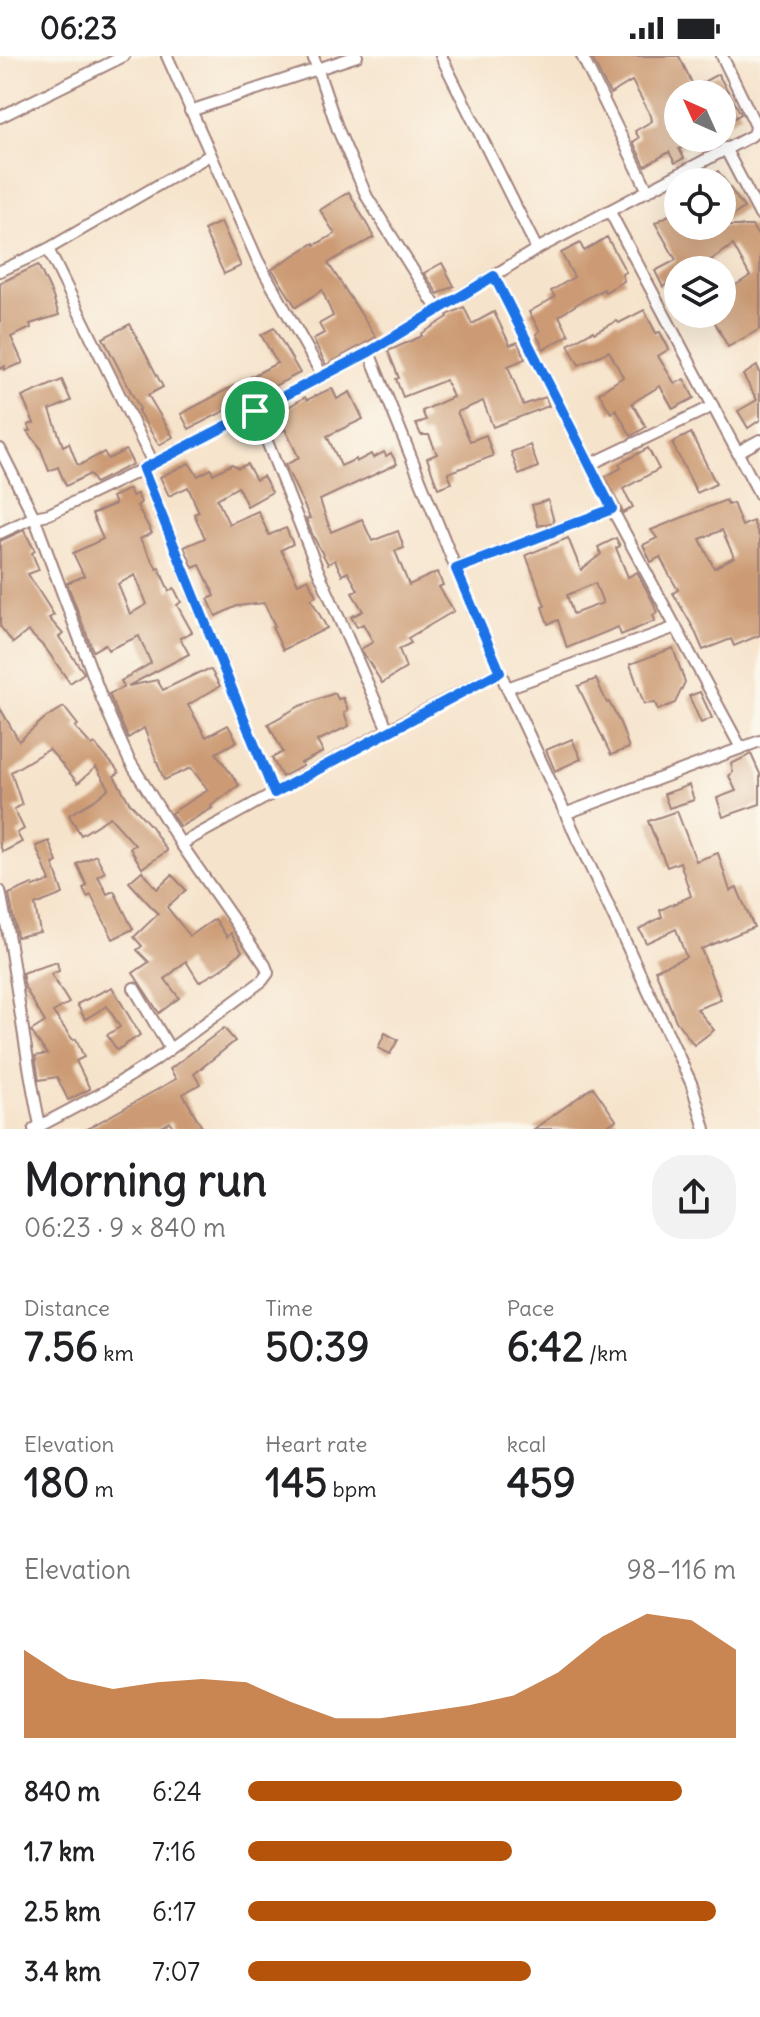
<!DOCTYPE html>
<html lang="en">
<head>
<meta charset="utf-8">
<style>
  :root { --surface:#fff; --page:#f2f2f2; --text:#202124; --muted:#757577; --accent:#b45309 }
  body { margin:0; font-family:Delius,sans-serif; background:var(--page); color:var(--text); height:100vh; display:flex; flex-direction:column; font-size:30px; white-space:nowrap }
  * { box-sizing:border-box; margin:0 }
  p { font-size:26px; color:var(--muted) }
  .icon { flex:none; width:44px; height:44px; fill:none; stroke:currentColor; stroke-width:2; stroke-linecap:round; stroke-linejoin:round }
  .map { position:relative; height:1073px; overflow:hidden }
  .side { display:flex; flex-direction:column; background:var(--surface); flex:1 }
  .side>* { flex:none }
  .needle { width:52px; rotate:315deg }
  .controls { position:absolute; left:664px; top:24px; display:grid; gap:16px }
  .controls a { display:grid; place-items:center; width:72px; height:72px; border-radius:50%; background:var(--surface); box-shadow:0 8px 32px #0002; font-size:40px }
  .pin { position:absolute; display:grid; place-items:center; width:68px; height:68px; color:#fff; margin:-34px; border:4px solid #fff; border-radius:50%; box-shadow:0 2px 8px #0007 }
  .round { display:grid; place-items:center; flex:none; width:84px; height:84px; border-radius:32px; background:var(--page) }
  .summary { display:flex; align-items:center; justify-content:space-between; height:136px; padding:0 24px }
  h1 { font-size:44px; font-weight:700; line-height:60px }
  .figures { display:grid; grid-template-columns:repeat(3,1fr); gap:12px; height:136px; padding:8px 24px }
  .figures div { display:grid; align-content:center }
  .figures b { font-size:40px; font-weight:700 }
  .figures small { font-size:22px; font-weight:400 }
  .figures p { font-size:22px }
  .chart { height:224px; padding:16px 24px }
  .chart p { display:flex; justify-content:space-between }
  .chart svg { width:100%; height:144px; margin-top:8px; fill:var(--accent); opacity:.7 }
  ul { padding:0 24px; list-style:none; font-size:26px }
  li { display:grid; grid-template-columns:128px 96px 1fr; align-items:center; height:60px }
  li i { height:20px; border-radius:10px; background:var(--accent) }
  .status { display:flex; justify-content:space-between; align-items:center; height:56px; padding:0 40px; background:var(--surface); direction:ltr }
  .status svg { height:22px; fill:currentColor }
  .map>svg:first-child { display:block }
  .building { fill:#cc9b74; fill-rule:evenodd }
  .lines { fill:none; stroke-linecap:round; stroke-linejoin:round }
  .street-casing { stroke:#a0817b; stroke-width:14 }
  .street { stroke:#fff; stroke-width:10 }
  .route-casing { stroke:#fff; stroke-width:16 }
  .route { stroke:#1a73e8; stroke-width:10 }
</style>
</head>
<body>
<div class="status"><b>06:23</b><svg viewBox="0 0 49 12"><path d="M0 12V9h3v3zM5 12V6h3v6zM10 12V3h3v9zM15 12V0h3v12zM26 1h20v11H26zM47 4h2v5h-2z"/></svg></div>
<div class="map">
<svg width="760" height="1073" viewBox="0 0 760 1073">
  <rect width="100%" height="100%" fill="#fbf7ec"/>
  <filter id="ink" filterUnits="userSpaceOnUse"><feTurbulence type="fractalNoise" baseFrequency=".0125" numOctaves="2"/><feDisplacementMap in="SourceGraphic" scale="16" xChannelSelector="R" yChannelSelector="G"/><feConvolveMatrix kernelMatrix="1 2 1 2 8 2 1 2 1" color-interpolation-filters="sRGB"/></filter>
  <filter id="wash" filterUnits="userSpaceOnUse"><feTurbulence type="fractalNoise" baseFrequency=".006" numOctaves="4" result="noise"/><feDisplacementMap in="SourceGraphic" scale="32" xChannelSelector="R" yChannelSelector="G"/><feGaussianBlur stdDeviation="1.8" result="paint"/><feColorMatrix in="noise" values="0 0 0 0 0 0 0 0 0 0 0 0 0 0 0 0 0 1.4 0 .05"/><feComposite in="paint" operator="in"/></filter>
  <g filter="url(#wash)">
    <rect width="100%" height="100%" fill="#f6e3cb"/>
    <g id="blocks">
      <g class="building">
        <path d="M591 0H679L694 31 718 18 741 58 729 66 722 53V38H678V82H700L679 93 684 102 675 107 669 96 645 110 633 86 639 82 635 75 652 65 651 60 632 25 610 38Z"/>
        <path d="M718 115 744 152 726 164 722 158V126H701Z"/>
        <path d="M349 136 374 181 328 207 376 281 326 309 313 283 324 277 319 268 333 260 322 234 296 251 272 213 314 187 315 189 335 178 320 154Z"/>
        <path d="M678 154V170H752L760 183V273L728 291 712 261 722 258V238L750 220 733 189 711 204 716 214H678V223L663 231 655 215 676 204 655 167Z"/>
        <path d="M221 166 241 210 224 218 204 174Z"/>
        <path d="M607 181 626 216 622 218 624 225 605 236 604 233 582 245 559 260 569 279 544 293 536 278 540 275 529 256 555 241 551 235 574 221 561 197 580 187 584 195Z"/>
        <path d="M442 207 454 230 438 238 424 217Z"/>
        <path d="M38 209 52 238 59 259 30 268 31 272 11 281 23 307 4 314 5 310 0 313V227Z"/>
        <path d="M464 251 472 268 494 256 510 289 518 286 525 303 508 310 523 349 546 341 549 350 493 371 483 345 457 356 470 385 486 379 493 400 448 417 452 427 438 432 427 402 437 398 429 379H421L416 368 426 364 422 355 453 341 446 324 403 341 396 323 399 322 388 295 422 280 421 278 448 261 447 259Z"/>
        <path d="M644 254 656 277 660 276 669 293 658 300 675 328 684 323 694 342 673 353 660 330 632 347 646 371 631 380 616 353 611 357 599 337 623 321 609 295 579 309 568 289 593 275 594 277 617 265 619 267Z"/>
        <path d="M130 268 163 331 148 339 173 381 159 389 138 355 140 353 103 282Z"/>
        <path d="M274 272 300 317 189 373 181 358 277 307 261 279Z"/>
        <path d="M757 310 760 316V364L748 372 738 355 757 344 743 319Z"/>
        <path d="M62 324 71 345 50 354 63 390 69 387 77 408 80 409 104 396 108 403 126 394 133 408 95 427 90 418 66 430 58 411 49 415 40 391 27 375H31L28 369 34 367 22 341Z"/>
        <path d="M332 332 337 343 350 336 363 363 327 380 341 410 356 403V406L371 398 373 402 384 396 386 400 391 397 397 408 320 444 331 476 362 463 372 485 398 475 404 492 395 495 409 529 437 516 443 529 439 531 454 555 408 582 411 587 399 593 406 612 382 627 361 593 373 586 363 568 357 571 351 561 363 555 352 537 358 534 348 516 342 519 335 504 328 508 313 480 306 463 310 462 285 409 299 402 285 373 274 380 267 364 305 341 307 344Z"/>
        <path d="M691 377 716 428 697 437 672 387Z"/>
        <path d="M530 389 538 411 519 419 511 396Z"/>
        <path d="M648 392 659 413 623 433 633 451 623 457 605 421 621 412 619 408Z"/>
        <path d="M189 407 198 420 211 413 213 418 232 408 238 412 247 408 256 424 263 420 272 436 247 450 238 431 217 443 229 468 258 455 269 479 286 472 293 488 281 494 298 528 308 523 316 540 311 543 327 572 283 594 272 571 275 570 264 547 237 550 216 560 208 543 215 540 200 509 193 512 184 491 205 482 194 458 199 456 188 431 169 440 160 421Z"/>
        <path d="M129 433 132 440 137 438 141 446 137 450 152 477 140 483 157 513 159 512 169 535 174 532 181 546 177 549 192 576 180 582 189 598 128 630 157 624 163 634 200 616 211 614 220 630 188 649 206 681 228 669 237 685 216 697 239 729 211 750 212 752 180 771 171 757 208 734 191 712 164 724 144 672 128 682 109 638 124 631 121 625 151 607 139 580 108 594 105 588 93 595 67 527 84 520 73 497 103 483 92 458 115 448 112 441ZM135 519 147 548 130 558 118 528Z"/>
        <path d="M548 444 554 466 538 470 532 449Z"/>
        <path d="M726 444 728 449 733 447 742 470 753 465 760 482V579L734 590 731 583 703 594 694 573 673 537 678 534 670 520 660 501 651 506 643 489 657 482 651 474ZM722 474 734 501 714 512 700 483Z"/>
        <path d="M24 474 35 495 32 497 39 514 28 518 54 559 49 562 63 578 59 581 84 617 70 627 46 593 28 575 13 587 0 570V485Z"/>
        <path d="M568 482 581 514 601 498 598 491 616 482 620 490 616 492 628 521 637 516 653 546 657 557 653 559 655 565 621 579 618 571 567 592 558 564 548 568 542 551 545 550 526 499ZM595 527 603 547 573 558 567 539Z"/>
        <path d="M673 592 685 626 675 647 658 654 655 647 644 648 630 608Z"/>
        <path d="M596 623 607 647 609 646 620 667 629 692 611 699 578 630Z"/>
        <path d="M700 636 712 662 701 667 689 640Z"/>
        <path d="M335 637 338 643 343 642 348 654 344 657 349 670 317 685 323 696 301 707 303 710 282 721 272 702 283 696 268 668 300 650Z"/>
        <path d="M64 651 78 669 75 671 92 690 95 688 115 711 119 717 114 720 129 746 150 769 167 795 142 812 130 792 135 789 110 761 81 779 69 759 96 743 109 732 96 711 78 727 49 693 11 716 22 749 14 753 24 773 17 777 22 786 3 796 0 790V652L19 685 45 662Z"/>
        <path d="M572 683 581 703 555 715 546 694Z"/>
        <path d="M751 698 760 718V748L723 761 717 742 736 735 729 720 733 716 731 708Z"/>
        <path d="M689 729 694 744 669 752 664 738Z"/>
        <path d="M677 755 696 805 718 797 730 835 737 832 754 871 701 893 721 944 697 953 714 974 694 989 676 965 655 914 686 901 676 873 646 887 639 873 662 861 660 854 691 840 680 806 667 811 648 765Z"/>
        <path d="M49 785 57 806 53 808 63 838 35 849 40 876 17 881 9 838 32 828 33 831 50 825 36 790Z"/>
        <path d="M96 799 105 816 98 820 107 838 114 835 133 873 113 883 91 839 87 841 83 832 87 830 77 808Z"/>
        <path d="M142 815 157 833 172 819 186 834 167 851 190 880 215 863 227 881 231 877 242 895 222 913 199 926 186 905 165 923 179 942 159 957 133 917 149 906 137 894 142 890 134 881 158 858 129 826Z"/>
        <path d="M57 906 59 915 51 918 69 947 53 956 73 984 76 983 84 1001 76 1005 90 1033 68 1044 57 1021 39 1024 35 1000 47 998 31 975 45 966 25 932 22 917Z"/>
        <path d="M112 931 140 979 117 994 107 979 120 971 107 950 85 963 77 948Z"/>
        <path d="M224 972 235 985 194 1018 200 1028 183 1038 203 1073H174L170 1066 158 1073H87L176 1023 170 1013Z"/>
        <path d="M385 977 398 984 390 998 378 992Z"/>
        <path d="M593 1031 616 1064 603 1073H534Z"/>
      </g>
    </g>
  </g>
  <g filter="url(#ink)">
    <use href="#blocks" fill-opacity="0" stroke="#a0817b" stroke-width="2"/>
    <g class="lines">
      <g class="street-casing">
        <g id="street">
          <path d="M167 0 258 205 322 319"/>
          <path d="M313 0 338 74 367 141 438 254"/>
          <path d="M441 0 537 193"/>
          <path d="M582 0 648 135"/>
          <path d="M190 55 357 0"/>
          <path d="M0 61 124 0"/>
          <path d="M725 92 760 159"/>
          <path d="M610 156 760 439"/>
          <path d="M48 193 153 407"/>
          <path d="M0 215 48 193 210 99"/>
          <path d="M494 220 612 453 741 692"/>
          <path d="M369 296 456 513 507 632 692 1029 705 1073"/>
          <path d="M255 355 317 512 388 674"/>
          <path d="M0 393 34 461 102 643 129 704 181 788 265 909 268 917 262 925 154 1005 104 1036 34 1073"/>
          <path d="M738 396 760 384"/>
          <path d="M591 408 713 350"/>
          <path d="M143 413 274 737"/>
          <path d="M0 477 34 461 49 458 143 413 369 296 537 193 751 80 755 76 756 70 722 0"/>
          <path d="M456 513 612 453"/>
          <path d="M507 632 676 571"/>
          <path d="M567 757 760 685"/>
          <path d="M181 788 388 674 500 616"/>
          <path d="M0 835C16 912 23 991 40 1069"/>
          <path d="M134 932 170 993"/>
        </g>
      </g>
      <use href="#street" class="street"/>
    </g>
  </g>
  <g class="lines" filter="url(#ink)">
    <g class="route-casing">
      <path id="route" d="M494 220 612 453 456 513 500 616 274 737 143 413 369 296Z"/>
    </g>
    <use href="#route" class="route"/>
  </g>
</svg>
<div class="controls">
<a><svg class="needle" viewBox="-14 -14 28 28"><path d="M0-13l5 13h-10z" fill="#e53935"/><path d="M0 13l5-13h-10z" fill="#757577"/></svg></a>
<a><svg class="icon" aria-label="locate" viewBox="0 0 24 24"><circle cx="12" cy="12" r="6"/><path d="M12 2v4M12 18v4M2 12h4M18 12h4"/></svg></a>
<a><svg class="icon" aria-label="layers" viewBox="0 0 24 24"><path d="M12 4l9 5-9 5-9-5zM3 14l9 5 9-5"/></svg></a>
</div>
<div class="pin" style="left:255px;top:355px;background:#1e9e55"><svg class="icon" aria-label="arrive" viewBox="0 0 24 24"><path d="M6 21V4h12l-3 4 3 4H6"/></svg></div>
</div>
<section class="side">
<div class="summary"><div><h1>Morning run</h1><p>06:23 · 9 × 840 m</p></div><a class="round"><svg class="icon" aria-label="share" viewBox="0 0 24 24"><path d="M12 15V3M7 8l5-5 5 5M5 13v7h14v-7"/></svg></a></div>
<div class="figures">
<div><p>Distance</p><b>7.56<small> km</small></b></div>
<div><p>Time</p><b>50:39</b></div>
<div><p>Pace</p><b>6:42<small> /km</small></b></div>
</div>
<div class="figures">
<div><p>Elevation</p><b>180<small> m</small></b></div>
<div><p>Heart rate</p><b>145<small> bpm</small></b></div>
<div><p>kcal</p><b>459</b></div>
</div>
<div class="chart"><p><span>Elevation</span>98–116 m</p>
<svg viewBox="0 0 160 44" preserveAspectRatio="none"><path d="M0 44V17L10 26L20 29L30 27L40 26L50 27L60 33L70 38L80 38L90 36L100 34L110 31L120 24L130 13L140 6L150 8L160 17V44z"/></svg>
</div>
<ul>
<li><b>840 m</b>6:24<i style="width:89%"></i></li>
<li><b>1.7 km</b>7:16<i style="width:54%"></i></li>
<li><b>2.5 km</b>6:17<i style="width:96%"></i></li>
<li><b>3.4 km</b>7:07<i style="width:58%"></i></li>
</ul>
</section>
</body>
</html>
